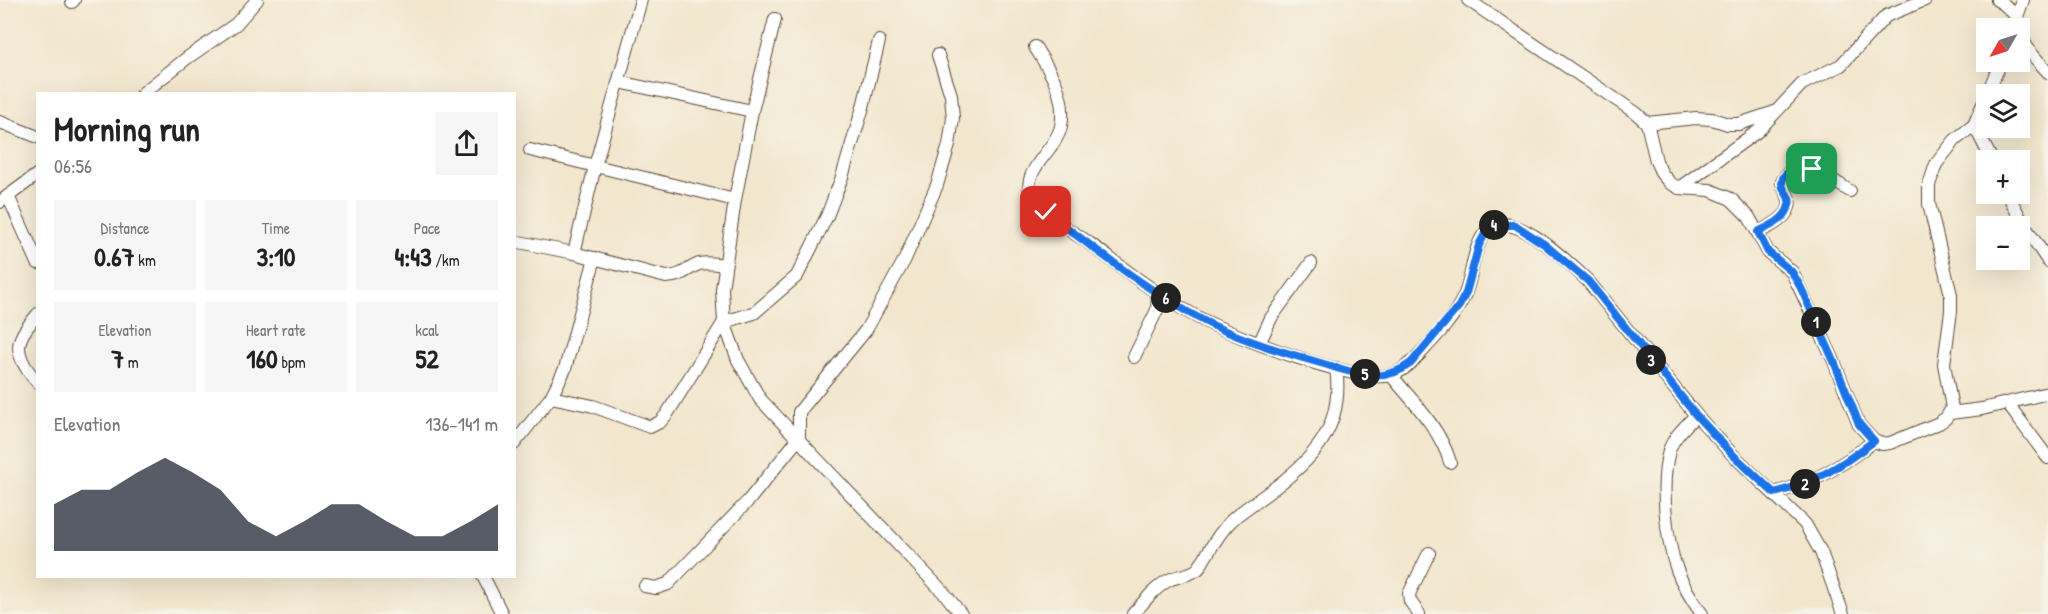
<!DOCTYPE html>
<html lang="en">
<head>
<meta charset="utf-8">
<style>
  :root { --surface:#fff; --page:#f6f6f6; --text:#222; --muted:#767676; --accent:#111827 }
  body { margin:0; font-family:"Patrick Hand",sans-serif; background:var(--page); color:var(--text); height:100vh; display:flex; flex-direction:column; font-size:22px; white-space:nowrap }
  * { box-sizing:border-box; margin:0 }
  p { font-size:20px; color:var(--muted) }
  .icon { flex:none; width:33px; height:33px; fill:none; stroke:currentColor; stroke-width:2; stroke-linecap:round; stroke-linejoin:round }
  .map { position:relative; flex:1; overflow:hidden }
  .details { position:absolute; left:36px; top:92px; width:480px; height:486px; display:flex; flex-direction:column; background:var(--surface); border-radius:0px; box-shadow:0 6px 24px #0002 }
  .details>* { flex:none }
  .needle { width:39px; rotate:231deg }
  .tools { position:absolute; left:1976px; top:18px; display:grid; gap:12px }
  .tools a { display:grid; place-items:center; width:54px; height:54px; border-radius:0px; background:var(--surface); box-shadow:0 6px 24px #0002; font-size:30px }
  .pin { position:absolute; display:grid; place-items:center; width:51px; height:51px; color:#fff; margin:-26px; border-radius:12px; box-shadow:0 3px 9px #0006 }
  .km { position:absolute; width:30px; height:30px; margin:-15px; border-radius:50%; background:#222; color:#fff; font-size:16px; line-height:30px; text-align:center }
  .round { display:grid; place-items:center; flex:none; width:63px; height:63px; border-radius:0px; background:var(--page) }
  .summary { display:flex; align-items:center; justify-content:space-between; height:102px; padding:0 18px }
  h1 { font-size:33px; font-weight:800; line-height:45px }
  .figures { display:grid; grid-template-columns:repeat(3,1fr); gap:9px; height:102px; padding:6px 18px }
  .figures div { display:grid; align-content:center; border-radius:0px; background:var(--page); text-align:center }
  .figures b { font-size:26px; font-weight:800 }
  .figures small { font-size:16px; font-weight:400 }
  .figures p { font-size:16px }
  .chart { height:168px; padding:12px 18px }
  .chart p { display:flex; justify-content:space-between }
  .chart svg { width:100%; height:108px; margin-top:6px; fill:var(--accent); opacity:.7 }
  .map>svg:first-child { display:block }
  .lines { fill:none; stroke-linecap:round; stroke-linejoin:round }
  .street-casing { stroke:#564638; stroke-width:14 }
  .street { stroke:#fff; stroke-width:12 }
  .route-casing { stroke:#fff; stroke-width:12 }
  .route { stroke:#1a73e8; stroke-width:8 }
</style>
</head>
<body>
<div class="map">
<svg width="2048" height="614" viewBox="0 0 2048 614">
  <rect width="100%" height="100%" fill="#f7f3e8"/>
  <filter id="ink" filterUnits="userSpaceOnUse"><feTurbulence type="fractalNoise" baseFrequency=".0167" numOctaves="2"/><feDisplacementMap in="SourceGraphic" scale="12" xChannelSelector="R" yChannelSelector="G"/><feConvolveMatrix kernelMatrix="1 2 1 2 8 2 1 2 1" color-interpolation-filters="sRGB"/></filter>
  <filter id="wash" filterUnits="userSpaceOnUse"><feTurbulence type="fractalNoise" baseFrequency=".008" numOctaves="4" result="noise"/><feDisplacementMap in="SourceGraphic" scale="24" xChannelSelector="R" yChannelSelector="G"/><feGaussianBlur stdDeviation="1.35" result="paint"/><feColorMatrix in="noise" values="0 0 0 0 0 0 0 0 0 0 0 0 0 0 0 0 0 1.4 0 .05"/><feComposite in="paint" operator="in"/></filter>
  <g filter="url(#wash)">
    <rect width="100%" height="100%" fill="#f2e6ce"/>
  </g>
  <g filter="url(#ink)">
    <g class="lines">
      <g class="street-casing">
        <g id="street">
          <path d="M1468 0 1636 113 1647 123 1656 161 1662 174 1670 183 1679 188 1710 190 1731 199 1749 217 1768 252 1792 272 1833 359 1859 425 1874 441 1882 444 1890 443 1939 423 1946 418 1952 408 1944 364 1951 311V295L1929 204V185L1936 164 1955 140 1974 125 1986 97"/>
          <path d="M1997 0C2005 4 2017 15 2020 24 2022 30 2021 36 2024 42 2030 54 2039 62 2048 72"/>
          <path d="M72 2 74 0"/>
          <path d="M775 19 752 111 735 200 722 289 724 322 738 360 760 399 945 594 961 614"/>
          <path d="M2014 25 2023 0"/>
          <path d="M1035 47C1050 71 1067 96 1061 126 1057 151 1014 173 1035 202 1044 215 1074 233 1089 243 1126 270 1164 301 1205 321 1239 338 1358 384 1391 375 1399 373 1405 368 1411 363 1430 343 1454 320 1465 294 1473 275 1472 250 1485 233 1509 202 1570 264 1588 281L1696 415 1731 453 1805 524 1821 552 1843 614"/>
          <path d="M619 82 752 111"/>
          <path d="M143 93 187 58 236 24 257 0"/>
          <path d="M1987 94 2001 62"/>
          <path d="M0 122 38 137"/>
          <path d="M1647 123 1696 118 1712 119 1728 124H1739L1775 112"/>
          <path d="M1974 125 1992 160"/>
          <path d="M530 150 735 200"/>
          <path d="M1679 188 1758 131 1802 84 1841 65 1886 16 1925 0"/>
          <path d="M2008 194 2022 222 2048 261"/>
          <path d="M8 196 38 263"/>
          <path d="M0 202 38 174"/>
          <path d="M1758 232C1769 227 1793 216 1789 200 1788 193 1783 189 1782 182 1797 151 1831 180 1850 191"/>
          <path d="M514 241 574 253 666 277C684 276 686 269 699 264 708 262 716 264 725 265"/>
          <path d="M574 253 595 166 641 0"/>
          <path d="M38 314C32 321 24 330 21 338 14 353 28 372 38 383"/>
          <path d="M1259 344 1271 318 1311 263"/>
          <path d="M1134 357 1157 310 1158 293"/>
          <path d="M1391 375C1413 402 1440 428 1450 462"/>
          <path d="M551 397 593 406 650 427 660 422 667 414 724 322 754 313 797 276 827 216 842 177 863 107 879 41"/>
          <path d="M2007 403 2048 458"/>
          <path d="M1950 413 1982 409 2048 393"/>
          <path d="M1696 415C1686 426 1673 437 1669 451 1660 483 1666 540 1677 570 1683 586 1692 600 1702 614"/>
          <path d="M514 444 551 397 565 369 595 258"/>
          <path d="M1774 493C1815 483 1841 466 1874 441"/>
          <path d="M483 576 502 614"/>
          <path d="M645 586 656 588 668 584 749 500 799 438V412L866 330 905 259 937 185 949 145 953 118 951 95 938 55"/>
          <path d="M1133 614C1144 602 1156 586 1171 579 1181 575 1190 575 1198 569 1208 554 1216 536 1229 523 1239 512 1253 504 1265 495 1311 462 1345 429 1336 368"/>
          <path d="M1419 614 1410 601 1409 594 1429 553"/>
        </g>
      </g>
      <use href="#street" class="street"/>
    </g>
  </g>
  <g class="lines" filter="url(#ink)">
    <g class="route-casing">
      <path id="route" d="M1046 212C1094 248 1150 293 1204 321 1241 340 1284 353 1324 364 1355 373 1383 385 1411 363L1459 306 1466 293 1479 245 1486 232 1494 225H1515L1544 244 1588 281 1696 415 1731 453 1774 493C1815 483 1841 466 1874 441L1859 424 1833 359 1801 288 1792 272 1768 252 1758 232C1770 226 1786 220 1789 205 1792 196 1782 192 1782 183 1783 169 1802 166 1812 169"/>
    </g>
    <use href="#route" class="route"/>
  </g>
</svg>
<div class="tools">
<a><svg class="needle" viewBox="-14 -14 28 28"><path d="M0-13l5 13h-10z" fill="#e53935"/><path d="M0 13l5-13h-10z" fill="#767676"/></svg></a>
<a><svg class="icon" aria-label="layers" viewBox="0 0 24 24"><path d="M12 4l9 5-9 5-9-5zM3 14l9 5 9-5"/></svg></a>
<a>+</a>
<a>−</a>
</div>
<div class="pin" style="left:1812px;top:169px;background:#1e9e55"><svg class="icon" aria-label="arrive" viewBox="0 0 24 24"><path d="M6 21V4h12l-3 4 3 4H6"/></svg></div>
<div class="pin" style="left:1046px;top:212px;background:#d93025"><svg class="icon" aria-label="check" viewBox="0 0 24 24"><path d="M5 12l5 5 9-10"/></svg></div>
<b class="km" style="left:1816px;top:322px">1</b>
<b class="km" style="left:1805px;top:484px">2</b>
<b class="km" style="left:1651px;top:360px">3</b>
<b class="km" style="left:1494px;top:225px">4</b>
<b class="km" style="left:1365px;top:374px">5</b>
<b class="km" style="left:1166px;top:298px">6</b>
<section class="details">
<div class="summary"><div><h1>Morning run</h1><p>06:56</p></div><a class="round"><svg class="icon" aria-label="share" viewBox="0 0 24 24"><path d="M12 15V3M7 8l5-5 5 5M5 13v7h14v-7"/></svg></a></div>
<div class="figures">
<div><p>Distance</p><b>0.67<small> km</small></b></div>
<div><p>Time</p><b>3:10</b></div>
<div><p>Pace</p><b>4:43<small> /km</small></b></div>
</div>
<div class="figures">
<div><p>Elevation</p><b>7<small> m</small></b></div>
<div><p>Heart rate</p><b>160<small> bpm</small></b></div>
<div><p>kcal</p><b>52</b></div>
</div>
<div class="chart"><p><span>Elevation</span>136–141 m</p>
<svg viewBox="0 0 160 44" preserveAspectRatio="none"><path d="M0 44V25L10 19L20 19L30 12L40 6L50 12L60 19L70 32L80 38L90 32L100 25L110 25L120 32L130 38L140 38L150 32L160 25V44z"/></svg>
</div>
</section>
</div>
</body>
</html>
